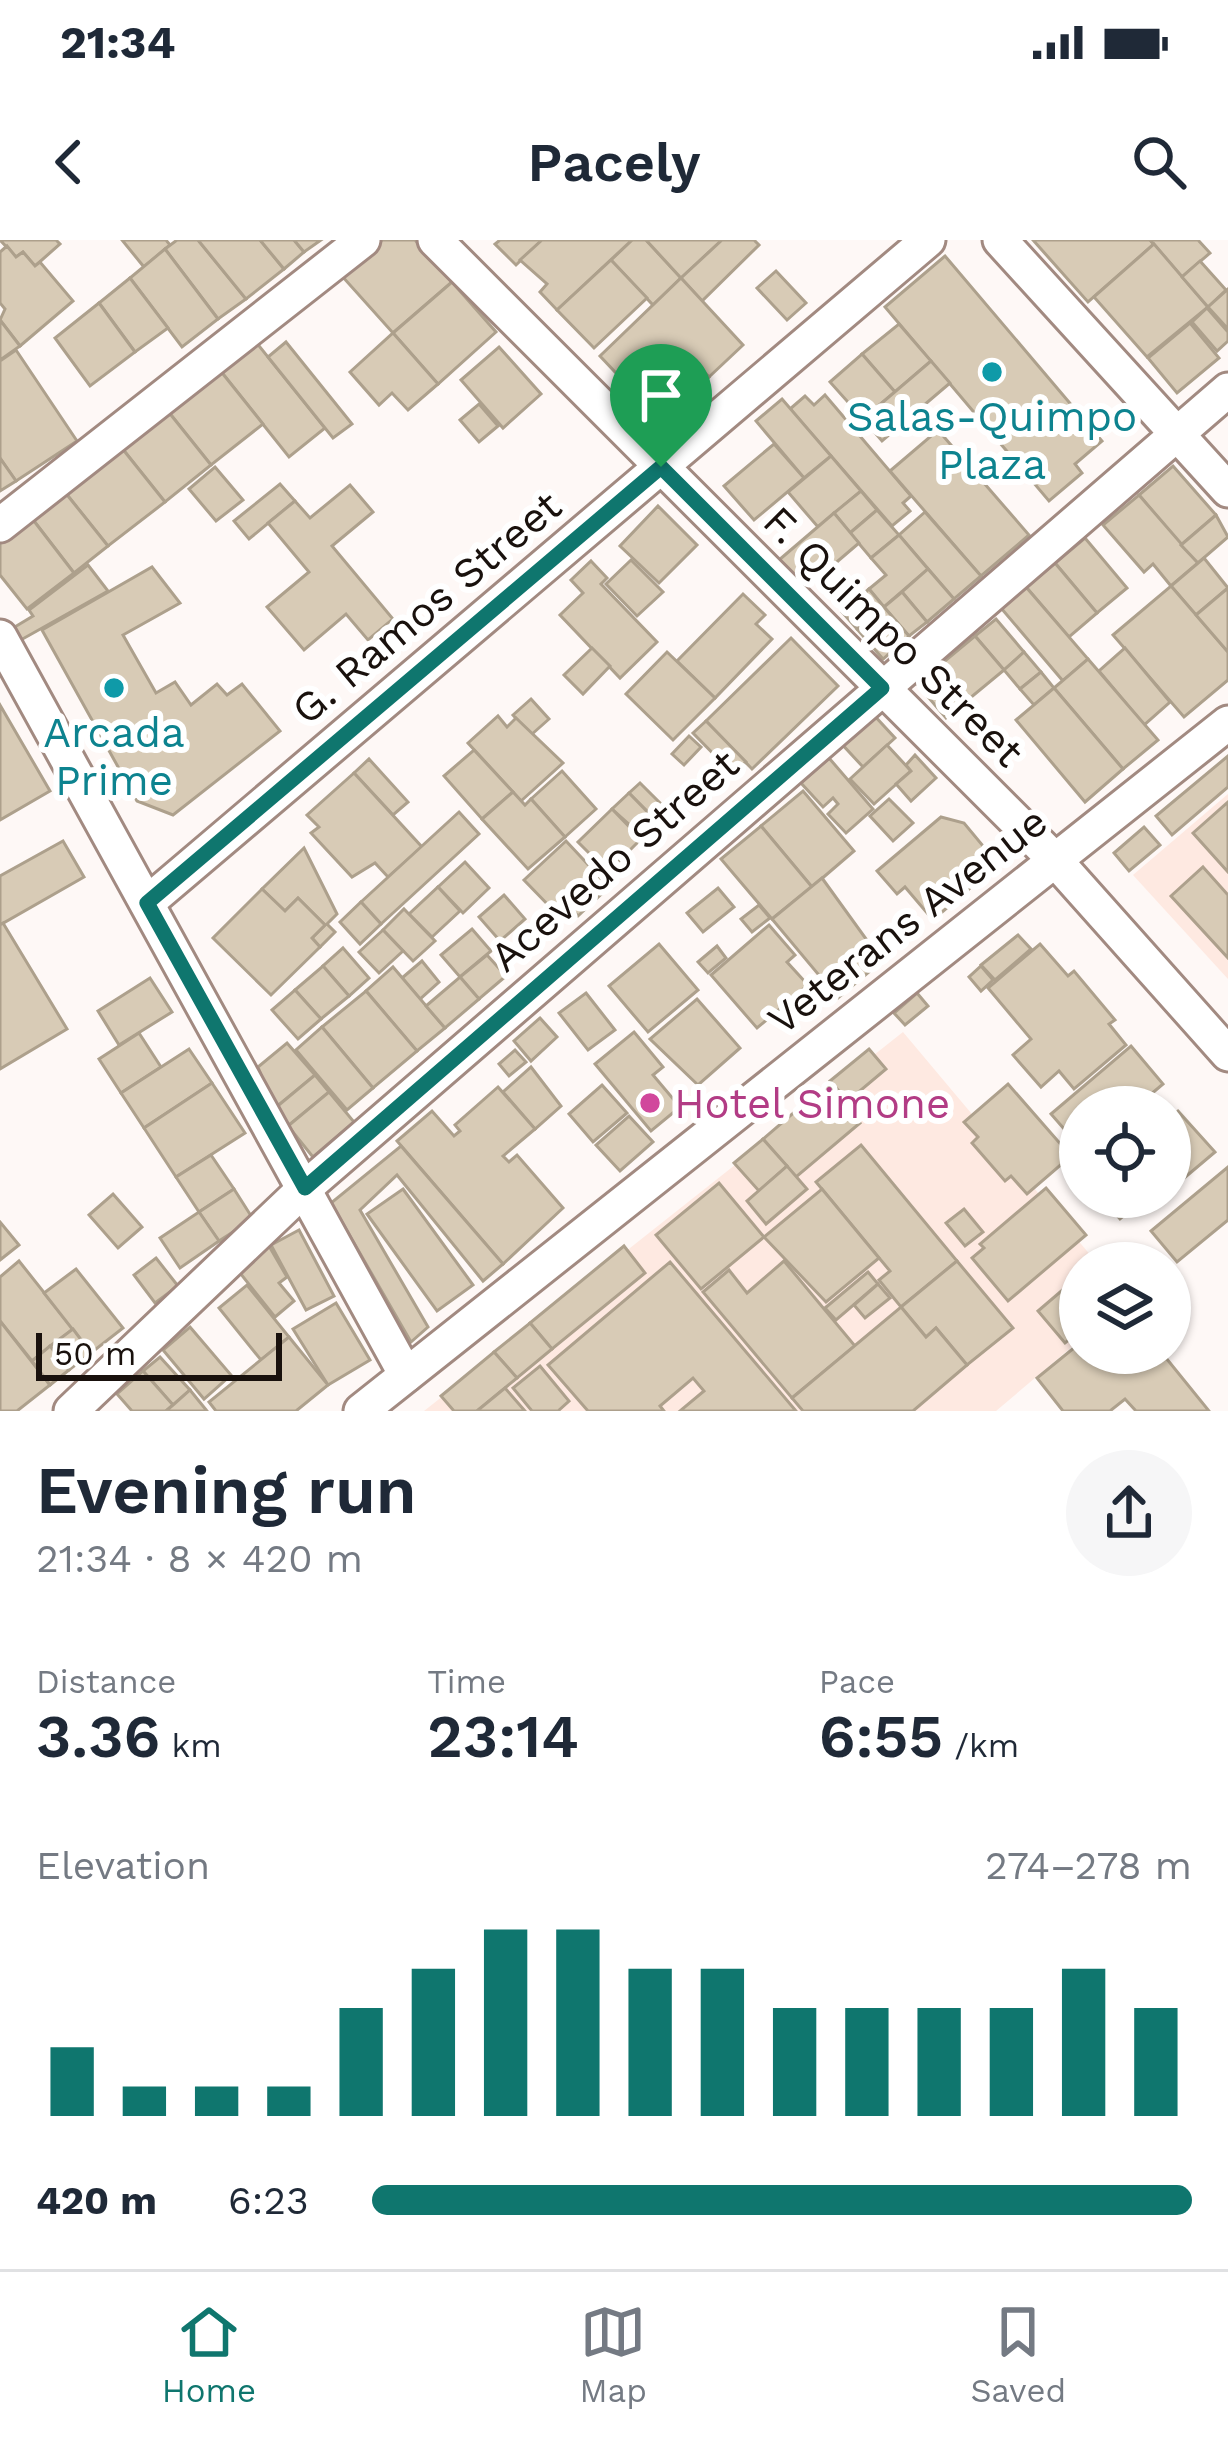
<!DOCTYPE html>
<html lang="en">
<head>
<meta charset="utf-8">
<style>
  :root { --surface:#fff; --page:#f6f6f7; --text:#1f2937; --muted:#747a83; --line:#e0e1e3; --accent:#0f766e }
  body { margin:0; font-family:"Work Sans",sans-serif; background:var(--page); color:var(--text); height:100vh; display:flex; flex-direction:column; font-size:45px; white-space:nowrap }
  * { box-sizing:border-box; margin:0 }
  p { font-size:39px; color:var(--muted) }
  .icon { flex:none; width:66px; height:66px; fill:none; stroke:currentColor; stroke-width:2; stroke-linecap:round; stroke-linejoin:round }
  .map { position:relative; height:1171px; overflow:hidden }
  .details { display:flex; flex-direction:column; background:var(--surface); flex:1 }
  .details>* { flex:none }
  .fabs { position:absolute; left:1059px; top:846px; display:grid; gap:24px }
  .fabs a { display:grid; place-items:center; width:132px; height:132px; border-radius:50%; background:var(--surface); box-shadow:0 3px 9px #0004; font-size:60px }
  .scale { position:absolute; left:36px; bottom:30px; width:246px; box-sizing:border-box; padding-left:12px; border:6px solid #19110d; border-top:0; font-size:33px; line-height:42px; white-space:nowrap; color:#19110d; -webkit-text-stroke:9px #fff; paint-order:stroke }
  .pin { position:absolute; display:grid; place-items:center; width:102px; height:102px; color:#fff; margin:-123px -51px; border-radius:50% 50% 50% 0; rotate:-45deg; box-shadow:0 0 12px #0007 }
  .pin .icon { rotate:45deg }
  .round { display:grid; place-items:center; flex:none; width:126px; height:126px; border-radius:63px; background:var(--page) }
  .head { display:flex; align-items:center; justify-content:space-between; height:204px; padding:0 36px }
  h1 { font-size:66px; font-weight:600; line-height:90px }
  .stats { display:grid; grid-template-columns:repeat(3,1fr); gap:18px; height:204px; padding:12px 36px }
  .stats div { display:grid; align-content:center }
  .stats b { font-size:60px; font-weight:600 }
  .stats small { font-size:33px; font-weight:400 }
  .stats p { font-size:33px }
  .chart { height:336px; padding:24px 36px }
  .chart p { display:flex; justify-content:space-between }
  .chart svg { width:100%; height:216px; margin-top:12px; stroke:var(--accent); stroke-width:6 }
  ul { padding:0 36px; list-style:none; font-size:39px }
  li { display:grid; grid-template-columns:192px 144px 1fr; align-items:center; height:90px }
  li i { height:30px; border-radius:15px; background:var(--accent) }
  .status { display:flex; justify-content:space-between; align-items:center; height:84px; padding:0 60px; background:var(--surface); direction:ltr }
  .status svg { height:33px; fill:currentColor }
  header { display:flex; justify-content:space-between; align-items:center; height:156px; padding:0 36px; background:var(--surface); font-size:54px; font-weight:600 }
  .tab-bar { display:flex; justify-content:space-around; align-items:center; height:168px; border-top:3px solid var(--line); background:var(--surface); font-size:33px; color:var(--muted) }
  .tab-bar a { display:grid; justify-items:center; gap:6px }
  .tab-bar .on { color:var(--accent) }
  .map>svg:first-child { display:block }
  .built { fill:#fee9e1 }
  .building { fill:#d8cbb6; stroke:#ada08c; stroke-width:3 }
  .lines { fill:none; stroke-linecap:round; stroke-linejoin:round }
  .minor-casing { stroke:#a28a81; stroke-width:39 }
  .minor { stroke:#fff; stroke-width:33 }
  .route-casing { stroke:#fff; stroke-width:24 }
  .route { stroke:#0f766e; stroke-width:15 }
  .culture-dot { fill:#0f9aa8; stroke:#fff; stroke-width:4.5 }
  .hotel-dot { fill:#d1479c; stroke:#fff; stroke-width:4.5 }
  .labels { text-anchor:middle; stroke-width:12; stroke-linejoin:round; paint-order:stroke }
  .culture-label { font-size:42px; fill:#0d838f; stroke:#fff }
  .street-label { font-size:42px; fill:#19110d; stroke:#fff }
  .hotel-label { font-size:42px; fill:#b23c85; stroke:#fff; text-anchor:start }
</style>
</head>
<body>
<div class="status"><b>21:34</b><svg viewBox="0 0 49 12"><path d="M0 12V9h3v3zM5 12V6h3v6zM10 12V3h3v9zM15 12V0h3v12zM26 1h20v11H26zM47 4h2v5h-2z"/></svg></div>
<header><svg class="icon" aria-label="back" viewBox="0 0 24 24"><path d="M15 5l-7 7 7 7"/></svg>Pacely<svg class="icon" aria-label="search" viewBox="0 0 24 24"><circle cx="10" cy="10" r="6"/><path d="M15 15l6 6"/></svg></header>
<div class="map">
<svg width="1228" height="1171" viewBox="0 0 1228 1171">
  <rect width="100%" height="100%" fill="#fef8f6"/>
  <g class="built">
    <path d="M1228 554V739L1133 635Z"/>
    <path d="M903 792 1097 1023H1080V1100L996 1171H424Z"/>
  </g>
  <g class="building">
    <path d="M0 0H56L60 4 35 26 23 12 16 17Z"/>
    <path d="M122 0H166L170 5 144 27Z"/>
    <path d="M177 0H198L246 59 218 79 165 9Z"/>
    <path d="M198 0H260L284 29 246 59Z"/>
    <path d="M260 0H294L304 12 284 29Z"/>
    <path d="M294 0H321L304 12Z"/>
    <path d="M382 0H415L452 42 393 93 341 35Z"/>
    <path d="M500 0H540L541 1 516 25 495 4Z"/>
    <path d="M632 0H646L681 38 653 65 611 20Z"/>
    <path d="M632 0 557 70 540 52 547 44 520 20 542 0Z"/>
    <path d="M646 0H722L681 38Z"/>
    <path d="M722 0H754L759 5 702 61 681 38Z"/>
    <path d="M1033 0H1150L1154 4 1088 62Z"/>
    <path d="M1150 0H1198L1210 13 1182 37Z"/>
    <path d="M1154 4 1208 67 1147 117 1094 57Z"/>
    <path d="M7 6 16 17 23 12 35 26 40 22 73 61 20 106 0 80 5 69 0 63V12Z"/>
    <path d="M165 9 218 79 182 107 130 38Z"/>
    <path d="M945 16 1102 201 1075 224 1082 233 1049 261 885 67Z"/>
    <path d="M611 20 647 58 594 108 557 70Z"/>
    <path d="M1200 21 1226 50 1208 67 1182 37Z"/>
    <path d="M776 31 806 63 787 80 757 48Z"/>
    <path d="M130 38 168 88 135 112 99 63Z"/>
    <path d="M681 38 743 105 709 137 694 122 648 167 600 116Z"/>
    <path d="M452 42 496 92 438 144 393 93Z"/>
    <path d="M1228 49V89L1208 67Z"/>
    <path d="M99 63 135 112 90 146 55 98Z"/>
    <path d="M1207 68 1228 92V101L1217 111 1192 82Z"/>
    <path d="M0 80 20 106 0 120Z"/>
    <path d="M1190 83 1219 118 1177 153 1148 118Z"/>
    <path d="M899 84 931 121 895 152 862 114Z"/>
    <path d="M393 93 438 144 408 170 392 153 379 165 350 132Z"/>
    <path d="M251 96 325 188 289 217 215 124Z"/>
    <path d="M286 102 352 184 333 198 268 117Z"/>
    <path d="M499 107 541 154 503 188 461 140Z"/>
    <path d="M16 110 77 201 16 241 0 218V121Z"/>
    <path d="M862 114 895 152 863 179 830 142Z"/>
    <path d="M931 121 950 143 882 201 863 179Z"/>
    <path d="M694 122 709 137 676 169 661 154Z"/>
    <path d="M215 124 263 184 211 225 163 165Z"/>
    <path d="M825 155 911 256 903 263 910 271 892 286 790 169 805 156 814 165Z"/>
    <path d="M782 159 831 216 804 238 756 181Z"/>
    <path d="M479 164 498 186 479 202 460 180Z"/>
    <path d="M163 165 211 225 165 262 117 202Z"/>
    <path d="M938 190 1029 295 981 336 890 231Z"/>
    <path d="M117 202 165 262 108 306 60 246Z"/>
    <path d="M774 204 804 238 754 280 724 246Z"/>
    <path d="M831 216 861 251 818 287 788 252Z"/>
    <path d="M0 218 16 241 0 251Z"/>
    <path d="M1173 226 1216 275 1181 305 1139 255Z"/>
    <path d="M215 227 243 260 216 281 189 249Z"/>
    <path d="M280 244 295 261 249 299 234 281Z"/>
    <path d="M350 245 373 272 332 306 393 379 368 400 346 374 304 410 267 367 309 332 268 283 295 261 310 278Z"/>
    <path d="M60 246 108 306 74 333 27 272Z"/>
    <path d="M861 251 877 270 850 293 834 273Z"/>
    <path d="M1139 255 1198 323 1171 346 1153 324 1144 332 1103 285Z"/>
    <path d="M658 266 697 305 659 343 620 306Z"/>
    <path d="M877 270 899 295 871 318 850 293Z"/>
    <path d="M27 272 74 333 27 369 0 335V293Z"/>
    <path d="M925 272 981 336 954 359 899 295Z"/>
    <path d="M834 273 859 303 804 350 779 320Z"/>
    <path d="M1216 275 1228 297 1198 323 1181 305Z"/>
    <path d="M899 295 928 329 884 367 869 349 886 335 871 318Z"/>
    <path d="M1085 298 1127 348 1097 373 1055 323Z"/>
    <path d="M1204 318 1228 348 1196 375 1171 346Z"/>
    <path d="M631 320 663 352 637 376 606 344Z"/>
    <path d="M591 321 607 338 601 344 657 402 620 438 560 375 583 353 571 340Z"/>
    <path d="M1055 323 1097 373 1069 397 1026 347Z"/>
    <path d="M88 325 108 351 19 401 13 388 33 376 29 370Z"/>
    <path d="M152 327 180 363 123 395 156 453 175 442 191 465 217 444 227 455 242 444 280 491 173 575 137 561 42 390Z"/>
    <path d="M928 329 954 359 927 382 902 352Z"/>
    <path d="M1171 346 1228 412V440L1184 477 1113 395Z"/>
    <path d="M1026 347 1088 419 1063 441 1001 368Z"/>
    <path d="M1228 348V412L1196 375Z"/>
    <path d="M869 349 884 367 857 389 842 372Z"/>
    <path d="M902 352 927 382 909 396 884 367Z"/>
    <path d="M743 354 765 375 756 384 772 399 715 458 677 421Z"/>
    <path d="M884 367 909 396 883 419 857 389Z"/>
    <path d="M996 379 1024 412 1004 430 975 396Z"/>
    <path d="M975 396 1004 430 946 478 917 444Z"/>
    <path d="M791 398 838 446 752 529 706 481Z"/>
    <path d="M592 408 610 426 583 454 564 435Z"/>
    <path d="M1125 408 1170 462 1144 485 1099 431Z"/>
    <path d="M667 412 715 458 673 500 626 454Z"/>
    <path d="M1024 412 1041 432 1020 449 1004 430Z"/>
    <path d="M1088 419 1158 500 1123 529 1054 448Z"/>
    <path d="M1041 432 1054 448 1034 465 1020 449Z"/>
    <path d="M1054 448 1123 529 1085 562 1016 480Z"/>
    <path d="M531 459 549 479 531 495 513 475Z"/>
    <path d="M0 465 50 551 0 580Z"/>
    <path d="M871 472 895 498 863 527 839 501Z"/>
    <path d="M498 476 507 487 516 478 563 523 521 561 468 503Z"/>
    <path d="M706 481 746 522 733 534 693 493Z"/>
    <path d="M689 496 701 507 684 525 672 514Z"/>
    <path d="M887 505 911 531 874 564 850 539Z"/>
    <path d="M474 510 513 552 482 579 444 536Z"/>
    <path d="M915 515 936 538 911 561 896 544 911 531 906 525Z"/>
    <path d="M1228 516V547L1172 595 1156 576Z"/>
    <path d="M829 518 873 569 846 593 828 574 838 564 833 558 823 567 801 543Z"/>
    <path d="M369 519 408 562 393 575 354 533Z"/>
    <path d="M562 531 596 569 565 597 531 559Z"/>
    <path d="M354 533 422 607 388 637 375 623 352 637 311 593 319 587 307 575Z"/>
    <path d="M640 543 660 563 649 573 629 553Z"/>
    <path d="M803 551 854 611 812 647 761 586Z"/>
    <path d="M513 552 525 565 531 559 565 597 528 629 482 579Z"/>
    <path d="M629 553 663 588 649 602 612 569Z"/>
    <path d="M889 559 913 583 893 601 870 576Z"/>
    <path d="M1228 562V632L1193 593Z"/>
    <path d="M612 569 641 599 608 632 578 602Z"/>
    <path d="M459 572 479 594 381 684 361 662Z"/>
    <path d="M941 577 964 583 998 624 933 680 905 647 897 654 877 631Z"/>
    <path d="M761 586 812 647 772 679 721 619Z"/>
    <path d="M1144 587 1160 605 1129 631 1114 613Z"/>
    <path d="M63 601 84 637 0 685V636Z"/>
    <path d="M566 601 609 647 578 676 565 662 554 671 524 640Z"/>
    <path d="M304 608 337 674 327 684 335 692 320 707 312 698 325 685 298 658 285 671 262 649Z"/>
    <path d="M465 622 489 648 463 673 438 647Z"/>
    <path d="M1203 627 1228 655V718L1171 656Z"/>
    <path d="M822 638 882 721 838 758 772 679Z"/>
    <path d="M438 647 460 671 432 697 409 674Z"/>
    <path d="M718 648 734 667 703 692 687 673Z"/>
    <path d="M262 649 285 671 298 658 325 685 312 698 320 707 271 755 213 698Z"/>
    <path d="M504 655 525 679 500 701 479 677Z"/>
    <path d="M361 662 381 684 360 704 340 682Z"/>
    <path d="M759 665 770 678 752 692 741 679Z"/>
    <path d="M404 669 435 701 413 721 383 690Z"/>
    <path d="M3 683 67 789 0 829V685Z"/>
    <path d="M769 685 795 715 787 722 808 745 757 788 711 735Z"/>
    <path d="M472 689 491 711 460 737 441 715Z"/>
    <path d="M383 690 403 711 379 733 359 712Z"/>
    <path d="M1018 695 1031 709 995 740 981 725Z"/>
    <path d="M659 704 698 750 648 792 609 746Z"/>
    <path d="M1040 704 1068 736 1074 731 1115 780 1109 784 1126 805 1074 849 1059 831 1041 847 1013 815 1031 799 988 748Z"/>
    <path d="M717 706 726 718 708 733 698 722Z"/>
    <path d="M343 708 369 738 349 756 323 726Z"/>
    <path d="M487 715 506 736 479 759 460 737Z"/>
    <path d="M422 721 439 742 420 759 402 738Z"/>
    <path d="M323 726 349 756 321 779 295 750Z"/>
    <path d="M981 726 993 740 981 751 969 737Z"/>
    <path d="M393 727 445 788 417 811 366 751Z"/>
    <path d="M460 737 479 759 445 788 426 766Z"/>
    <path d="M150 738 172 772 119 805 98 771Z"/>
    <path d="M295 750 321 779 298 799 272 770Z"/>
    <path d="M366 751 417 811 373 848 322 787Z"/>
    <path d="M586 753 615 790 588 810 559 773Z"/>
    <path d="M917 753 928 766 905 785 894 773Z"/>
    <path d="M697 759 740 808 698 845 650 799Z"/>
    <path d="M540 778 557 797 531 821 514 801Z"/>
    <path d="M322 787 373 848 347 870 296 810Z"/>
    <path d="M634 792 663 827 653 835 680 867 651 891 595 824Z"/>
    <path d="M139 793 161 827 121 853 99 819Z"/>
    <path d="M287 803 315 835 274 869 258 827Z"/>
    <path d="M1131 806 1163 844 1136 867H1080L1079 906 1051 874Z"/>
    <path d="M189 809 212 843 144 888 121 853Z"/>
    <path d="M869 809 886 829 848 861 830 841Z"/>
    <path d="M515 810 526 822 509 836 499 824Z"/>
    <path d="M531 827 561 866 535 889 503 852Z"/>
    <path d="M315 835 329 852 288 886 274 869Z"/>
    <path d="M212 843 245 893 176 937 144 888Z"/>
    <path d="M827 844 860 883 796 937 763 899Z"/>
    <path d="M1008 844 1071 916 1027 954 1011 936 1005 941 972 903 978 897 964 882Z"/>
    <path d="M602 845 627 873 593 902 569 874Z"/>
    <path d="M498 847 535 889 503 916 509 922 517 915 563 968 503 1024 397 901 432 871 454 896 460 891 455 885Z"/>
    <path d="M329 852 354 882 313 917 288 886Z"/>
    <path d="M1178 871 1215 912 1170 950V878Z"/>
    <path d="M629 876 653 902 620 931 596 905Z"/>
    <path d="M763 899 787 926 759 951 734 923Z"/>
    <path d="M861 905 957 1021 901 1067 879 1040 890 1031 816 942Z"/>
    <path d="M401 906 503 1024 483 1041 397 935 360 970 428 1087 411 1102 331 963Z"/>
    <path d="M211 915 234 949 199 972 176 937Z"/>
    <path d="M787 926 807 949 766 984 747 961Z"/>
    <path d="M1228 927V980L1177 1022 1151 991Z"/>
    <path d="M719 943 764 997 701 1049 656 995Z"/>
    <path d="M1046 948 1086 995 1008 1061 972 1018 984 1008 980 1004Z"/>
    <path d="M234 949 253 979 219 1001 199 972Z"/>
    <path d="M403 949 473 1045 437 1071 367 974Z"/>
    <path d="M822 949 879 1018 826 1062 764 997Z"/>
    <path d="M113 954 142 987 118 1008 89 975Z"/>
    <path d="M1101 957H1144V958L1120 979Z"/>
    <path d="M964 969 983 992 965 1006 946 983Z"/>
    <path d="M199 972 219 1001 180 1028 160 998Z"/>
    <path d="M0 982 19 1005 0 1020Z"/>
    <path d="M299 990 334 1056 306 1070 271 1005Z"/>
    <path d="M269 1006 287 1037 279 1043 294 1061 275 1077 240 1033Z"/>
    <path d="M624 1006 645 1033 552 1109 530 1083Z"/>
    <path d="M156 1018 178 1046 155 1063 134 1035Z"/>
    <path d="M19 1021 73 1089 32 1121 0 1081V1037Z"/>
    <path d="M784 1021 855 1106 792 1158 703 1052 729 1030 747 1053Z"/>
    <path d="M957 1021 1013 1088 967 1125 936 1088 926 1097 901 1067Z"/>
    <path d="M670 1022 796 1171H680L704 1151 693 1138 660 1166 664 1171H588L548 1125Z"/>
    <path d="M76 1029 123 1088 91 1113 44 1053Z"/>
    <path d="M868 1032 878 1044 836 1080 825 1068Z"/>
    <path d="M1080 1035V1091L1065 1103 1038 1071Z"/>
    <path d="M878 1044 890 1058 865 1078 854 1065Z"/>
    <path d="M247 1045 289 1097 261 1120 219 1068Z"/>
    <path d="M336 1063 370 1120 328 1145 293 1089Z"/>
    <path d="M901 1067 926 1097 936 1088 967 1125 913 1171H803L792 1158Z"/>
    <path d="M0 1081 50 1145 17 1171H0Z"/>
    <path d="M530 1083 552 1109 517 1138 494 1112Z"/>
    <path d="M190 1087 231 1135 204 1159 163 1110Z"/>
    <path d="M73 1089 91 1113 69 1130 50 1106Z"/>
    <path d="M289 1097 328 1145 296 1171H216L209 1162Z"/>
    <path d="M1080 1103V1113H1162L1209 1171H1136L1125 1159 1110 1171H1063L1037 1138Z"/>
    <path d="M50 1106 69 1130 50 1145 32 1121Z"/>
    <path d="M494 1112 517 1138 477 1171H454L441 1156Z"/>
    <path d="M160 1117 190 1150 173 1165 143 1131Z"/>
    <path d="M540 1126 569 1161 558 1171H532L513 1148Z"/>
    <path d="M143 1131 173 1165 166 1171H132L117 1154Z"/>
    <path d="M505 1148 525 1171H477Z"/>
    <path d="M190 1150 207 1171H166L173 1165Z"/>
  </g>
  <g class="lines">
    <g class="minor-casing">
      <g id="minor">
        <path d="M435 0 1055 620 1228 814"/>
        <path d="M1000 0 1228 250"/>
        <path d="M0 285 363 0"/>
        <path d="M0 397 406 1135"/>
        <path d="M147 663 928 0"/>
        <path d="M71 1171 305 948 1228 150"/>
        <path d="M361 1171 1228 483"/>
      </g>
    </g>
    <use href="#minor" class="minor"/>
  </g>
  <g class="lines">
    <g class="route-casing">
      <path id="route" d="M661 227 882 448 305 948 147 663Z"/>
    </g>
    <use href="#route" class="route"/>
  </g>
  <g class="culture-dot">
    <circle cx="992" cy="132" r="12"/>
    <circle cx="114" cy="448" r="12"/>
  </g>
  <circle class="hotel-dot" cx="650" cy="863" r="12"/>
  <g class="labels">
    <g class="culture-label">
      <text x="992" y="191">Salas-Quimpo<tspan x="992" dy="48">Plaza</tspan></text>
      <text x="114" y="507">Arcada<tspan x="114" dy="48">Prime</tspan></text>
    </g>
    <g class="street-label">
      <text transform="translate(426 367) rotate(-40)" y="15">G. Ramos Street</text>
      <text transform="translate(894 396) rotate(45)" y="15">F. Quimpo Street</text>
      <text transform="translate(614 620) rotate(-41)" y="15">Acevedo Street</text>
      <text transform="translate(907 680) rotate(-38)" y="15">Veterans Avenue</text>
    </g>
    <g class="hotel-label">
      <text x="674" y="878">Hotel Simone</text>
    </g>
  </g>
</svg>
<div class="fabs">
<a><svg class="icon" aria-label="locate" viewBox="0 0 24 24"><circle cx="12" cy="12" r="6"/><path d="M12 2v4M12 18v4M2 12h4M18 12h4"/></svg></a>
<a><svg class="icon" aria-label="layers" viewBox="0 0 24 24"><path d="M12 4l9 5-9 5-9-5zM3 14l9 5 9-5"/></svg></a>
</div>
<div class="scale">50 m</div>
<div class="pin" style="left:661px;top:227px;background:#1e9e55"><svg class="icon" aria-label="arrive" viewBox="0 0 24 24"><path d="M6 21V4h12l-3 4 3 4H6"/></svg></div>
</div>
<section class="details">
<div class="head"><div><h1>Evening run</h1><p>21:34 · 8 × 420 m</p></div><a class="round"><svg class="icon" aria-label="share" viewBox="0 0 24 24"><path d="M12 15V3M7 8l5-5 5 5M5 13v7h14v-7"/></svg></a></div>
<div class="stats">
<div><p>Distance</p><b>3.36<small> km</small></b></div>
<div><p>Time</p><b>23:14</b></div>
<div><p>Pace</p><b>6:55<small> /km</small></b></div>
</div>
<div class="chart"><p><span>Elevation</span>274–278 m</p>
<svg viewBox="0 0 160 44" preserveAspectRatio="none"><path d="M5 44V30M15 44V38M25 44V38M35 44V38M45 44V22M55 44V14M65 44V6M75 44V6M85 44V14M95 44V14M105 44V22M115 44V22M125 44V22M135 44V22M145 44V14M155 44V22"/></svg>
</div>
<ul>
<li><b>420 m</b>6:23<i style="width:100%"></i></li>
</ul>
</section>
<nav class="tab-bar">
<a class="on"><svg class="icon" aria-label="home" viewBox="0 0 24 24"><path d="M3 11l9-7 9 7M6 9v11h12V9"/></svg>Home</a>
<a><svg class="icon" aria-label="map" viewBox="0 0 24 24"><path d="M3 6l6-2 6 2 6-2v14l-6 2-6-2-6 2zM9 4v14M15 6v14"/></svg>Map</a>
<a><svg class="icon" aria-label="saved" viewBox="0 0 24 24"><path d="M7 4h10v16l-5-4-5 4z"/></svg>Saved</a>
</nav>
</body>
</html>
